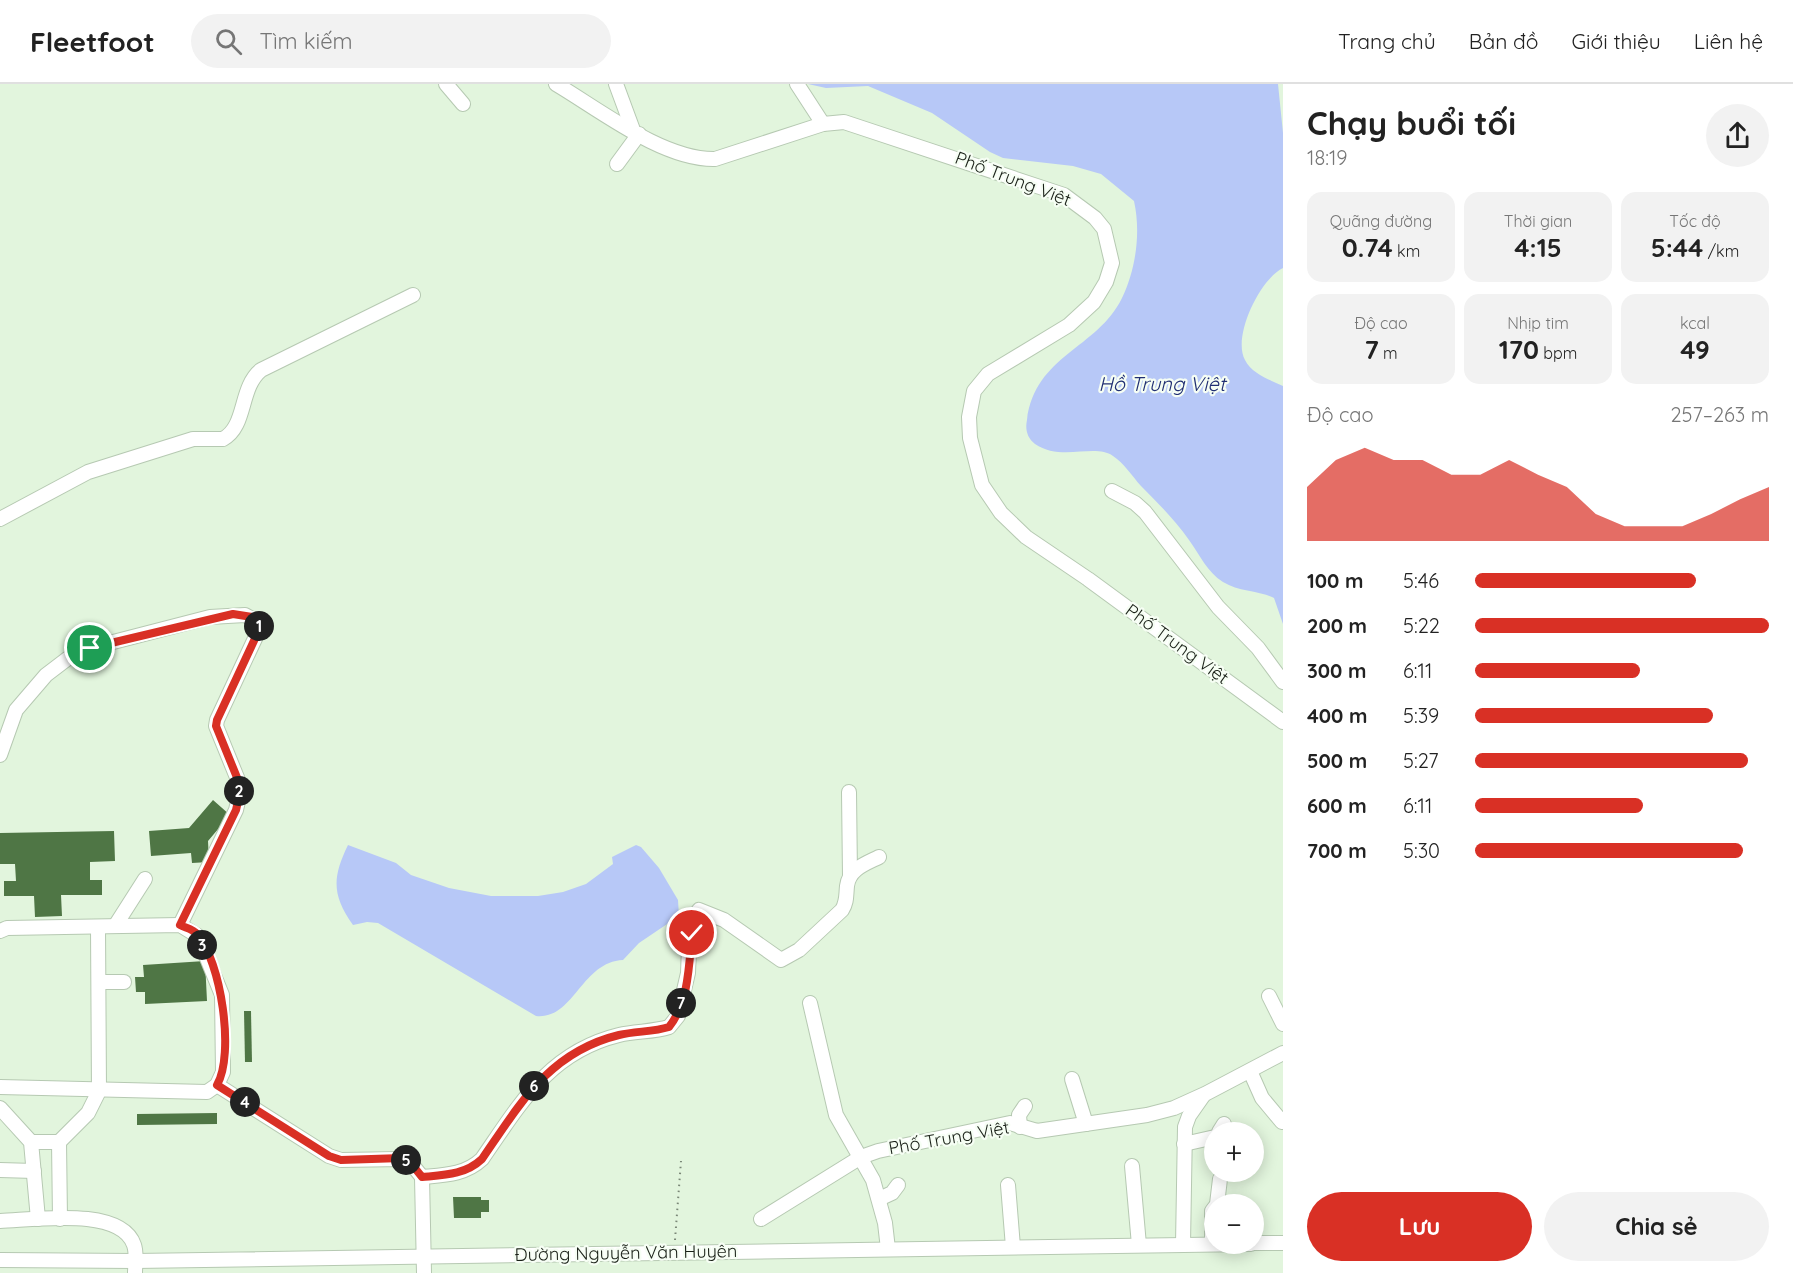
<!DOCTYPE html>
<html lang="vi">
<head>
<meta charset="utf-8">
<style>
  :root { --surface:#fff; --page:#f2f2f2; --text:#222; --muted:#767676; --line:#e0e0e0; --accent:#d93025 }
  body { margin:0; font-family:Quicksand,sans-serif; background:var(--page); color:var(--text); height:100vh; display:flex; flex-direction:column; font-size:22px; white-space:nowrap }
  * { box-sizing:border-box; margin:0 }
  p { font-size:20px; color:var(--muted) }
  .icon { flex:none; width:33px; height:33px; fill:none; stroke:currentColor; stroke-width:2; stroke-linecap:round; stroke-linejoin:round }
  .map { position:relative; flex:1; overflow:hidden }
  .panel { display:flex; flex-direction:column; background:var(--surface); width:510px }
  .panel>* { flex:none }
  .tools { position:absolute; left:1204px; top:1038px; display:grid; gap:12px }
  .tools a { display:grid; place-items:center; width:60px; height:60px; border-radius:50%; background:var(--surface); box-shadow:0 3px 15px #0003; font-size:30px }
  .pin { position:absolute; display:grid; place-items:center; width:51px; height:51px; color:#fff; margin:-26px; border:3px solid #fff; border-radius:50%; box-shadow:0 2px 6px #0007 }
  .km { position:absolute; width:30px; height:30px; margin:-15px; border-radius:50%; background:#222; color:#fff; font-size:16px; line-height:30px; text-align:center }
  .round { display:grid; place-items:center; flex:none; width:63px; height:63px; border-radius:32px; background:var(--page) }
  .overview { display:flex; align-items:center; justify-content:space-between; height:102px; padding:0 24px }
  h1 { font-size:33px; font-weight:700; line-height:45px }
  .metrics { display:grid; grid-template-columns:repeat(3,1fr); gap:9px; height:102px; padding:6px 24px }
  .metrics div { display:grid; align-content:center; border-radius:15px; background:var(--page); text-align:center }
  .metrics b { font-size:26px; font-weight:700 }
  .metrics small { font-size:16px; font-weight:400 }
  .metrics p { font-size:16px }
  .chart { height:168px; padding:12px 24px }
  .chart p { display:flex; justify-content:space-between }
  .chart svg { width:100%; height:108px; margin-top:6px; fill:var(--accent); opacity:.7 }
  .button { display:flex; gap:12px; margin-top:auto; padding:12px 24px }
  .button a { flex:1; height:69px; border-radius:36px; background:var(--accent); color:#fff; font-size:24px; font-weight:700; line-height:69px; text-align:center }
  .button a+a { background:var(--page); color:var(--text) }
  ul { padding:0 24px; list-style:none; font-size:20px }
  li { display:grid; grid-template-columns:96px 72px 1fr; align-items:center; height:45px }
  li i { height:15px; border-radius:8px; background:var(--accent) }
  header { display:flex; align-items:center; gap:36px; box-sizing:border-box; height:84px; padding:0 30px; background:var(--surface); border-bottom:2px solid var(--line) }
  header strong { font-size:28px }
  nav { display:flex; gap:33px; margin-inline-start:auto; font-size:21px }
  .search { width:420px; height:54px; background:var(--page); display:flex; align-items:center; gap:15px; box-sizing:border-box; padding:0 21px; border-radius:33px; color:var(--muted); font-size:22px }
  main { display:flex; flex:1; min-height:0 }
  .map>svg:first-child { display:block }
  .water { fill:#b7c8f7 }
  .building { fill:#4f7645 }
  .lines { fill:none; stroke-linecap:round; stroke-linejoin:round }
  .minor-casing { stroke:#b6c9b2; stroke-width:16 }
  .path { stroke:#7a8777; stroke-width:2; stroke-dasharray:1.5 4.5; stroke-linecap:butt }
  .minor { stroke:#fff; stroke-width:14 }
  .route-casing { stroke:#fff; stroke-width:12 }
  .route { stroke:#d93025; stroke-width:8 }
  .labels { text-anchor:middle; stroke-width:4.5; stroke-linejoin:round; paint-order:stroke }
  .street-label { font-size:18px; fill:#192017; stroke:#f6fef4 }
  .water-label { font-size:20px; font-style:italic; fill:#202f73; stroke:#f6fef4 }
</style>
</head>
<body>
<header>
<strong>Fleetfoot</strong>
<div class="search"><svg class="icon" aria-label="search" viewBox="0 0 24 24"><circle cx="10" cy="10" r="6"/><path d="M15 15l6 6"/></svg>Tìm kiếm</div>
<nav><a>Trang chủ</a><a>Bản đồ</a><a>Giới thiệu</a><a>Liên hệ</a></nav>
</header>
<main>
<div class="map">
<svg width="1283" height="1189" viewBox="0 0 1283 1189">
  <rect width="100%" height="100%" fill="#e2f5dd"/>
  <g class="water">
    <path d="M808 0H1278L1283 49V184C1260 195 1232 253 1245 276 1252 290 1270 296 1283 302V540L1274 514C1258 506 1239 508 1223 498 1207 488 1200 471 1189 456 1175 436 1158 419 1141 402 1132 392 1124 379 1113 372 1095 359 1061 378 1035 360 1027 354 1025 345 1027 336 1035 271 1097 265 1122 214 1136 185 1141 148 1134 117L1101 90 1073 82 1003 74 990 68 932 29 868 2 826 4Z"/>
    <path d="M348 761 396 779 411 791 449 804 491 812H538L563 808 586 800 613 780 612 773 636 761 641 763 659 784 678 816 679 832 639 859 623 876C581 878 574 936 536 932L378 839 367 838 353 841C332 811 332 794 348 761Z"/>
  </g>
  <g class="building">
    <path d="M213 716 230 731 208 757 209 778 192 779 191 769 151 772 149 747 189 744Z"/>
    <path d="M114 747 115 777 90 778V796H102V811H61L62 832 35 833 34 812H4V797H16L15 780H0V749Z"/>
    <path d="M205 877 207 917 145 920V908H136L135 893H144L143 881Z"/>
    <path d="M244 927H251L252 978H245Z"/>
    <path d="M217 1029V1040L137 1041V1030Z"/>
    <path d="M453 1113H481V1116H489V1128H481V1134H454Z"/>
  </g>
  <g class="lines">
    <g class="minor-casing">
      <g id="minor">
        <path d="M446 0 463 20"/>
        <path d="M556 0C600 26 663 76 715 75L823 40 844 38 1064 111 1095 134 1104 145 1112 179 1106 198 1094 218 1069 241 988 290 974 307 969 333 970 354 982 401 1001 429 1026 453 1088 495 1283 638"/>
        <path d="M616 0 633 46"/>
        <path d="M797 0 823 40"/>
        <path d="M617 80 639 50"/>
        <path d="M1112 407 1135 419 1145 428 1218 523 1258 564 1283 598"/>
        <path d="M0 435 88 388 193 355H223C247 342 239 304 261 286L413 211"/>
        <path d="M0 671 16 626 46 591 67 575 90 564 210 533 245 531 259 539V546L217 636 216 642 238 696 239 713 236 726 180 841"/>
        <path d="M849 708 850 792"/>
        <path d="M115 842 145 795"/>
        <path d="M0 847 7 844 180 841 198 852 222 911 223 988 217 1001 207 1008 0 1003"/>
        <path d="M99 898H124"/>
        <path d="M1269 912 1283 940"/>
        <path d="M810 919 836 1031 873 1096 885 1139 888 1165"/>
        <path d="M1250 987 1262 1014 1282 1038"/>
        <path d="M1072 995 1086 1040"/>
        <path d="M217 1001 329 1072 341 1076 402 1075 410 1078 422 1093 424 1189"/>
        <path d="M0 1024 31 1058 38 1135"/>
        <path d="M1020 1043 1019 1031 1025 1022"/>
        <path d="M1219 1048 1224 1040"/>
        <path d="M31 1058H59L88 1029 99 1007 98 843"/>
        <path d="M59 1058 60 1135"/>
        <path d="M1184 1060 1215 1053"/>
        <path d="M1132 1082 1139 1161"/>
        <path d="M0 1086 34 1087"/>
        <path d="M422 1093C444 1091 465 1091 482 1075 520 1020 549 968 619 951 636 947 653 948 669 943L678 932 688 889 690 838 699 826 724 836 781 876 799 866 842 826C847 818 846 812 847 802 849 785 865 780 879 773"/>
        <path d="M1008 1101 1013 1163"/>
        <path d="M879 1115 892 1109 898 1101"/>
        <path d="M1217 1120 1220 1095"/>
        <path d="M761 1135 861 1073 878 1067 1010 1039 1037 1047 1147 1031 1174 1024 1205 1010 1283 969"/>
        <path d="M0 1137C33 1136 121 1122 134 1161 137 1169 135 1181 135 1189"/>
        <path d="M1254 1159H1283"/>
        <path d="M1183 1160 1185 1043 1189 1032 1203 1012"/>
        <path d="M1212 1160V1127L1215 1123"/>
        <path d="M0 1176 135 1177 1251 1160"/>
      </g>
    </g>
    <path class="path" d="M675 1156 681 1077"/>
    <use href="#minor" class="minor"/>
  </g>
  <g class="lines">
    <g class="route-casing">
      <path id="route" d="M90 564 233 530 252 533 258 539 259 546 217 636 216 642 238 696 239 713 236 726 180 841C186 844 193 845 197 850 221 877 235 970 217 1001L329 1072 341 1076 402 1074 410 1078 422 1093C444 1091 465 1091 482 1075 520 1020 549 968 619 951 636 947 653 948 669 943 689 918 689 880 692 849"/>
    </g>
    <use href="#route" class="route"/>
  </g>
  <g class="labels">
    <g class="street-label">
      <text transform="translate(1013 95) rotate(21)" y="6">Phố Trung Việt</text>
      <text transform="translate(1177 560) rotate(36)" y="6">Phố Trung Việt</text>
      <text transform="translate(949 1054) rotate(-10)" y="6">Phố Trung Việt</text>
      <text transform="translate(626 1169) rotate(-1)" y="6">Đường Nguyễn Văn Huyên</text>
    </g>
    <g class="water-label">
      <text x="1162" y="307">Hồ Trung Việt</text>
    </g>
  </g>
</svg>
<div class="tools">
<a>+</a>
<a>−</a>
</div>
<div class="pin" style="left:90px;top:564px;background:#1e9e55"><svg class="icon" aria-label="arrive" viewBox="0 0 24 24"><path d="M6 21V4h12l-3 4 3 4H6"/></svg></div>
<div class="pin" style="left:692px;top:849px;background:#d93025"><svg class="icon" aria-label="check" viewBox="0 0 24 24"><path d="M5 12l5 5 9-10"/></svg></div>
<b class="km" style="left:259px;top:542px">1</b>
<b class="km" style="left:239px;top:707px">2</b>
<b class="km" style="left:202px;top:861px">3</b>
<b class="km" style="left:245px;top:1018px">4</b>
<b class="km" style="left:406px;top:1076px">5</b>
<b class="km" style="left:534px;top:1002px">6</b>
<b class="km" style="left:681px;top:919px">7</b>
</div>
<section class="panel">
<div class="overview"><div><h1>Chạy buổi tối</h1><p>18:19</p></div><a class="round"><svg class="icon" aria-label="share" viewBox="0 0 24 24"><path d="M12 15V3M7 8l5-5 5 5M5 13v7h14v-7"/></svg></a></div>
<div class="metrics">
<div><p>Quãng đường</p><b>0.74<small> km</small></b></div>
<div><p>Thời gian</p><b>4:15</b></div>
<div><p>Tốc độ</p><b>5:44<small> /km</small></b></div>
</div>
<div class="metrics">
<div><p>Độ cao</p><b>7<small> m</small></b></div>
<div><p>Nhịp tim</p><b>170<small> bpm</small></b></div>
<div><p>kcal</p><b>49</b></div>
</div>
<div class="chart"><p><span>Độ cao</span>257–263 m</p>
<svg viewBox="0 0 160 44" preserveAspectRatio="none"><path d="M0 44V22L10 11L20 6L30 11L40 11L50 17L60 17L70 11L80 17L90 22L100 33L110 38L120 38L130 38L140 33L150 27L160 22V44z"/></svg>
</div>
<ul>
<li><b>100 m</b>5:46<i style="width:75%"></i></li>
<li><b>200 m</b>5:22<i style="width:100%"></i></li>
<li><b>300 m</b>6:11<i style="width:56%"></i></li>
<li><b>400 m</b>5:39<i style="width:81%"></i></li>
<li><b>500 m</b>5:27<i style="width:93%"></i></li>
<li><b>600 m</b>6:11<i style="width:57%"></i></li>
<li><b>700 m</b>5:30<i style="width:91%"></i></li>
</ul>
<div class="button"><a>Lưu</a><a>Chia sẻ</a></div>
</section>
</main>
</body>
</html>
